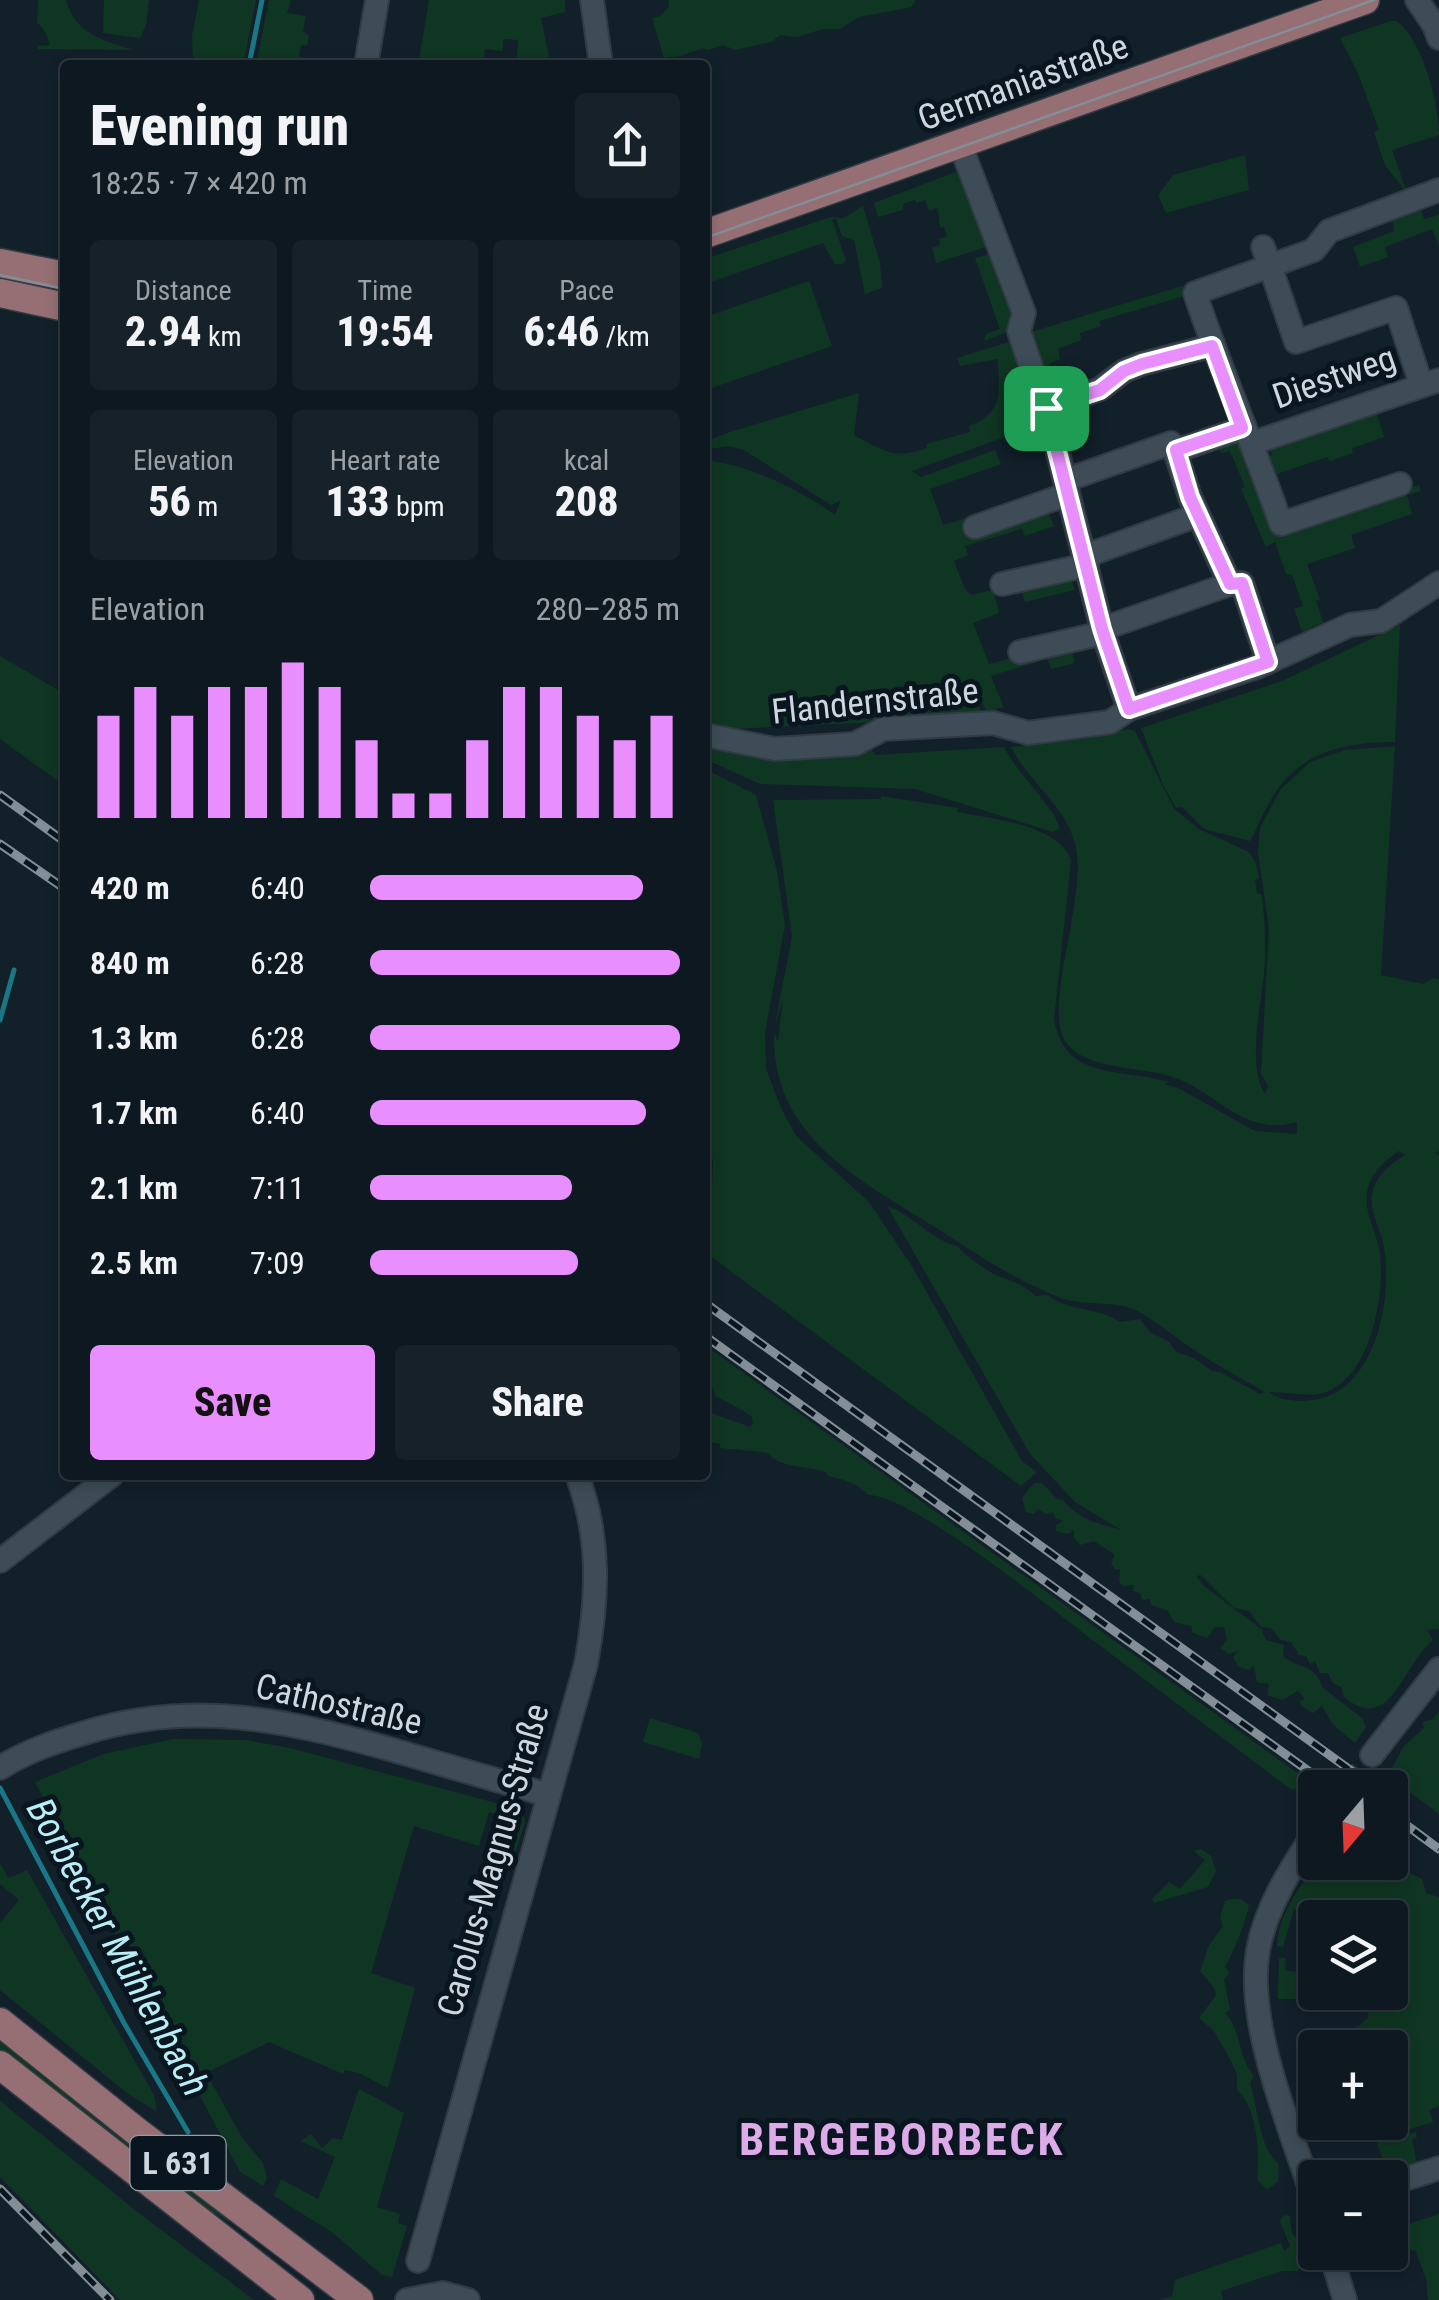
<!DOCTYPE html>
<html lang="en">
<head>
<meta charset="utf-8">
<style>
  :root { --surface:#0e1820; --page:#172129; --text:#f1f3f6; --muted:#9ba0a5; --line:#2e373e; --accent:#e88eff }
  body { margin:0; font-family:"Roboto Condensed",sans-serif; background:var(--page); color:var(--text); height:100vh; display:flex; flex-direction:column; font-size:38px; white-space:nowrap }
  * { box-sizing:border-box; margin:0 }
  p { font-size:32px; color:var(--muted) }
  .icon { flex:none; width:55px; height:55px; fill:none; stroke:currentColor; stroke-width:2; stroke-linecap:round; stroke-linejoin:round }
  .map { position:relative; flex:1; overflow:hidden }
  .panel { position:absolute; left:60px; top:60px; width:650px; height:1420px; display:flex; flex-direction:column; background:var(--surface); border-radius:10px; box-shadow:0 5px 15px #0003,0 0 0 2px var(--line) }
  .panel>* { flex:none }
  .needle { width:65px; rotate:199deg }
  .fabs { position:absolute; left:1298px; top:1770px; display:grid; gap:20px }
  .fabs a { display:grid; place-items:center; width:110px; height:110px; border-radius:10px; background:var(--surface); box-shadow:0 5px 15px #0003,0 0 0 2px var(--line); font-size:50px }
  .pin { position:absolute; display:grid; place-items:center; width:85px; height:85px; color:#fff; margin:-42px; border-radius:20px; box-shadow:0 5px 15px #0006 }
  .round { display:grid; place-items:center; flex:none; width:105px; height:105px; border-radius:10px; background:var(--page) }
  .head { display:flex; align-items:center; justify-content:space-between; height:170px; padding:0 30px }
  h1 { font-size:55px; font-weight:800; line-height:75px }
  .figures { display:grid; grid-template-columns:repeat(3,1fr); gap:15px; height:170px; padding:10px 30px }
  .figures div { display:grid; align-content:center; border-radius:10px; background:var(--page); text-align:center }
  .figures b { font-size:42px; font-weight:800 }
  .figures small { font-size:28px; font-weight:400 }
  .figures p { font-size:28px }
  .chart { height:280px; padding:20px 30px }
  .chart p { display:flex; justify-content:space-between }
  .chart svg { width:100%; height:180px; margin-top:10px; stroke:var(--accent); stroke-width:6 }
  .button { display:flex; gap:20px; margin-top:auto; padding:20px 30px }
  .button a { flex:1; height:115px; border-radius:10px; background:var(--accent); color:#111; font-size:40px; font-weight:800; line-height:115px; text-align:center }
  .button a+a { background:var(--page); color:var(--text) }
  ul { padding:0 30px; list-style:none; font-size:32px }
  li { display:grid; grid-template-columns:160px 120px 1fr; align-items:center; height:75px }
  li i { height:25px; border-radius:12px; background:var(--accent) }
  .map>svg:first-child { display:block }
  .green { fill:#0f3622; fill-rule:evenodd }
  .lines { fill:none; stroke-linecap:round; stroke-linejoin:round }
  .stream { stroke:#1a7785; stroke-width:5 }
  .minor-tunnel { stroke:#2e3b45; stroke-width:22; stroke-dasharray:22 11; stroke-linecap:butt }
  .minor-casing { stroke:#323a43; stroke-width:26 }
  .major-casing { stroke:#323a43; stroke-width:31 }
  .minor { stroke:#3d4c57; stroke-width:22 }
  .major { stroke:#956f74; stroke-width:28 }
  .tram { stroke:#838e97; stroke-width:2.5 }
  .rail-casing { stroke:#838e97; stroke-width:9 }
  .rail { stroke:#091620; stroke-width:5; stroke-dasharray:15; stroke-linecap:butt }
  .route-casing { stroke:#fff; stroke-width:20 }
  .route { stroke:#e88eff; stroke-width:12 }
  .labels { text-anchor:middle; stroke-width:10; stroke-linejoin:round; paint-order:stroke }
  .shield { fill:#091620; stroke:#939da5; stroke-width:2.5 }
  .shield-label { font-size:32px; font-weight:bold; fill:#ced7de }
  .street-label { font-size:35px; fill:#ced7de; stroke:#091620 }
  .water-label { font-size:38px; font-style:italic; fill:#baeef7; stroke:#091620 }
  .district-label { font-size:45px; font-weight:bold; letter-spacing:2.5px; fill:#dcabe8; stroke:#091620 }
</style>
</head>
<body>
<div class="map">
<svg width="1439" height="2300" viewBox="0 0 1439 2300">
  <rect width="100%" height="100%" fill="#12202a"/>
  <g class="green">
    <path d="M38 0H66C75 34 103 40 133 50L38 49V46L50 45 46 33 37 22Z"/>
    <path d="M104 0H149L146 25 140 38 103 33Z"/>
    <path d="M199 0H256L243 65H195L193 62 192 36Z"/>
    <path d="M269 0H291L287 13 306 16 303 31 309 36 307 45H301L299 56 315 62 314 65H256Z"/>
    <path d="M429 0H565V12L541 18 549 57 546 58 547 65H516L518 40 503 39V51L485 49 482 65H418Z"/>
    <path d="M668 0H916L911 7 859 17 840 29H823L797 37 781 35 771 42 735 50 723 45 708 50 702 48 681 56 664 58 652 18 660 16 669 7Z"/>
    <path d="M1391 21H1397C1423 42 1439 103 1439 135L1392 150 1407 193 1385 165 1374 132 1379 130 1357 71 1340 38Z"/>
    <path d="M1245 155 1249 190 1166 213 1158 195 1173 175Z"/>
    <path d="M961 170 989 246 936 263 932 248 940 245 939 239 947 236 944 227 940 228 938 208 929 211 925 200 916 203 915 200 903 204V210L878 217 874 203Z"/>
    <path d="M1419 204 1424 219 1439 215V246L1432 229 1385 247 1388 257 1360 267 1353 247 1394 231 1391 214Z"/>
    <path d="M863 206 880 263 882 288 865 294 854 240 842 236 836 218 832 220 846 260 843 264H835L823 243 705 284V259L831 217 843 218Z"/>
    <path d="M998 252 1019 312 1010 331 984 341 986 334 1000 329 975 258Z"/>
    <path d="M809 281 832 346 709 389 705 377V317Z"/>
    <path d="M1182 286 1184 296 1099 321 1101 326 1080 333 1081 340 1058 349 1060 359 1049 364 1056 384 1061 383 1068 397 1047 395 1029 334 1031 332Z"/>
    <path d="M1012 341 1037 425 912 471 921 477 995 450 1001 464 930 489 943 525 969 517 975 532 1046 506 1054 526 1025 536 1022 529 965 546 968 555 954 561 965 589 971 595 1068 572 1075 590 1025 602 1020 586 994 593 999 613 973 623 989 664 1087 639 1091 644 1072 652 1075 663 1051 669 1047 659 991 676 1004 708H997L994 714 988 713 981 701 978 704 984 717 731 729 705 723V460C749 465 799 489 835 515L841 500 831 505 744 450 728 446 705 450V445L714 438 733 431 859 393 854 435C884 451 893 460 927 448L926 444 970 432 969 426C1005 413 999 391 998 359L960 366 957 358Z"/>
    <path d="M1376 412 1384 437 1352 448 1353 453 1330 461 1327 457 1274 475 1264 459 1272 455 1269 442Z"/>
    <path d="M1235 435 1279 531 1419 485 1421 491 1407 495 1412 514 1351 535 1355 548 1307 564 1320 600 1316 601 1323 622 1302 632 1294 609 1303 606 1292 575 1286 574 1275 542 1266 547 1241 489 1245 487 1230 451 1221 453 1217 445Z"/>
    <path d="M1400 625 1395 742C1344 742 1299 752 1272 798 1263 812 1258 827 1250 841L1204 829 1182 807 1176 808 1163 785 1141 728 1282 681Z"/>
    <path d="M0 656 65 694V786L0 739Z"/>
    <path d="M1129 729 1135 731 1174 809 1199 829 1249 852 1255 861 1259 878 1255 880 1257 893 1262 895C1264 916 1266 938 1265 959 1264 996 1245 1064 1265 1094L1268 1086 1261 1074 1269 928 1258 853 1260 828 1281 789 1310 762 1345 750 1395 746 1381 975 1423 984 1433 978 1439 979V1151L1435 1153 1439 1156V1629L1427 1630 1433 1640C1400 1668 1391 1735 1344 1697L1341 1687 1333 1683 1328 1673H1320L1315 1661 1310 1664 1306 1656 1299 1655 1291 1642 1281 1640 1271 1628 1261 1627 1249 1611 1234 1608 1201 1575 1196 1576 1204 1586 1261 1629 1266 1640 1284 1645 1283 1656C1299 1670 1314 1662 1322 1687L1362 1718 1366 1727 1355 1743 1333 1725 1322 1706 1313 1713 1301 1706 1300 1701 1305 1699 1298 1691 1282 1700 1267 1695 1269 1684 1257 1682 1254 1666 1249 1670 1239 1667 1233 1657 1238 1651 1229 1654 1220 1648 1227 1640 1224 1627H1215L1207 1638 1193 1633 1191 1626 1174 1622 1168 1611 1151 1605 1150 1599 1142 1600 1140 1593 1133 1591 1134 1585 1122 1586 1119 1581 1120 1569 1115 1570 1111 1563 1115 1555 1094 1541 1081 1545 1074 1538V1530L1068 1534 1056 1531V1525L1063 1521 1055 1518 1053 1512 1046 1514 1038 1509 1034 1514 1026 1512 1022 1498 1034 1483H1042L1057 1499 1063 1500C1077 1519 1100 1524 1121 1530L1075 1502 1030 1454 887 1206C913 1215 933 1241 957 1246 965 1255 984 1269 994 1274 1009 1281 1025 1284 1035 1296L1048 1295C1068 1312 1100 1307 1120 1322L1140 1319 1150 1332 1169 1342 1176 1352 1194 1358 1212 1371 1220 1372 1260 1394 1265 1392C1243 1379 1220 1367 1199 1353 1178 1340 1158 1322 1136 1310 1119 1301 1084 1306 1061 1298 1015 1280 976 1254 935 1227 859 1179 771 1137 774 1032L778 1042 783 999 775 1025 792 936 773 800 881 799V796L958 808 957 812C988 818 1060 825 1071 860L1054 1019C1064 1081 1121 1068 1169 1082L1164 1084 1178 1088 1255 1131 1297 1134V1122C1242 1137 1220 1093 1173 1077 1142 1066 1079 1071 1063 1037 1046 1001 1086 897 1076 848 1068 807 1029 783 1011 747L1085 739ZM1398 1151 1405 1155C1390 1164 1375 1176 1372 1195 1369 1213 1382 1231 1384 1248 1393 1299 1375 1392 1313 1400 1299 1402 1279 1401 1269 1392 1286 1392 1308 1397 1323 1393 1371 1379 1385 1295 1380 1253 1377 1232 1364 1215 1367 1193 1369 1175 1384 1162 1398 1151Z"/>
    <path d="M705 744 845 751 871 749 875 755 1004 747C1017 774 1055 807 1060 829L1053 832 915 789 760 784 705 759Z"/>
    <path d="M705 769 756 795 777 871 785 925 765 1032 766 1069 781 1108 796 1136 869 1202 913 1268 1022 1461 1037 1472 1021 1486 705 1252V1221L711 1209 713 1163 705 1112Z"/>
    <path d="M705 1345 1311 1783 1292 1790C1224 1739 1157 1689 1090 1638 1049 1607 912 1495 868 1495 857 1483 843 1479 828 1476L826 1472C809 1466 778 1468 768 1453 751 1450 736 1450 720 1448V1444L705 1441V1411L750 1427 753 1423 752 1417C740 1408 729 1403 715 1396L713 1388 705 1384Z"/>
    <path d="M1439 1711V1814L1388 1776 1403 1747 1424 1728 1422 1722 1433 1719Z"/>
    <path d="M650 1718 698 1733 702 1744 699 1759 643 1742Z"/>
    <path d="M174 1739 246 1740 290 1748 511 1807 524 1817 525 1823 513 1859H502L513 1819 489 1812 479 1846 414 1826 371 1973 415 1988 388 2088 359 2073 345 2070 343 2074 269 2042 206 2073 243 2139 263 2163 267 2178 263 2186 240 2172 35 1782 103 1754Z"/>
    <path d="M1201 1849 1211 1856 1216 1871 1208 1887 1154 1903 1152 1899 1169 1882 1180 1889 1205 1860 1194 1851Z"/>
    <path d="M1390 1853 1400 1860 1403 1869 1422 1879 1426 1893 1439 1897V2106L1429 2110 1433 2122 1407 2130 1409 2134 1416 2132 1417 2137 1412 2139 1417 2164 1373 2177H1354L1386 2168 1370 2123 1390 2122V2048L1335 2047 1332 2032 1358 2027 1368 2018 1367 2007H1339L1340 1993 1390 1992V1918L1329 1917 1323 1907 1304 1915 1294 1909 1283 1947 1277 1946C1279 1913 1299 1888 1318 1863L1390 1862Z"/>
    <path d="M0 1863 8 1878 27 1870 154 2095 157 2112 127 2093 0 1990V1923L19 1900 0 1884Z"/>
    <path d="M1230 1899H1241L1249 1905C1247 1918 1233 1955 1225 1966L1229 1974 1224 1979 1230 2010 1225 2013C1242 2030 1237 2057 1254 2076L1250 2083C1258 2107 1259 2149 1279 2164L1278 2182 1267 2189 1257 2180C1260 2156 1258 2108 1237 2090V2075L1232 2063 1214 2031 1199 2018 1216 1995 1214 1988 1200 1971 1209 1945 1223 1926 1220 1917 1225 1901Z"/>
    <path d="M1315 1929 1310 1999H1278L1279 1958H1286L1285 1970 1296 1972 1298 1960 1303 1959 1306 1933Z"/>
    <path d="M0 2037 342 2300H335L255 2237 185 2196 0 2052Z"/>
    <path d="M359 2089 404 2113 377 2207 400 2214 398 2223 407 2226 392 2277 382 2275 333 2233 274 2196 281 2179 318 2199 335 2157 301 2141 311 2134 322 2148 333 2138 342 2140Z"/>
    <path d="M0 2101 140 2214 254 2300H120L0 2177Z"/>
    <path d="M1439 2214V2300H1428L1426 2278 1415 2250 1402 2252 1394 2229Z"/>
    <path d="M1284 2215 1290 2216 1292 2233 1308 2251 1306 2262 1297 2271H1282L1221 2291 1223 2300H1159L1172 2296 1175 2280 1281 2243 1284 2251 1290 2246 1280 2221Z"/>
  </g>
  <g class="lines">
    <g class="stream">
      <path d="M249 65 262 0"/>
      <path d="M0 1020 14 970"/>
      <path d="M0 1788 124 2023 188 2132"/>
    </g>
    <path class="minor-tunnel" d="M1348 1788 1372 1755"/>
    <g class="minor-casing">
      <g id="minor">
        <path d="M592 0 601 65"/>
        <path d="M1417 0 1434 25 1439 38"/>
        <path d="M366 65 377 0"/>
        <path d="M960 144 1024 313 1019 331 1052 429 1103 633 1129 709"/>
        <path d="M1263 247 1270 266 1195 293C1221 372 1254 446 1281 524L1400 484"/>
        <path d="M1421 384 1396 308 1296 342 1270 266 1314 250 1329 231 1439 190"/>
        <path d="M1046 408 1100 389 1124 371 1141 364 1211 346"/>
        <path d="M1253 443 1439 380"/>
        <path d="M1175 451 1190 497 1230 584 1242 583 1268 662"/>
        <path d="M1066 480 1171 443 1175 451 1243 428"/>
        <path d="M975 527 1068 494"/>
        <path d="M1085 556 1198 515"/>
        <path d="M1002 584 1087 565"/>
        <path d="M1102 629 1230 584"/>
        <path d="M1020 652 1103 633"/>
        <path d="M705 735 775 749 855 744 883 729 993 723 1028 733 1110 722 1129 709 1257 667 1350 625 1381 621 1439 583"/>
        <path d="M0 1561 112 1475"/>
        <path d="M1372 1755 1439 1669"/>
        <path d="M0 1768C27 1751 54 1742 84 1733 194 1699 286 1720 393 1750 444 1765 496 1780 548 1795"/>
        <path d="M1315 1832C1291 1868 1266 1907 1258 1950 1245 2025 1292 2131 1315 2204"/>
        <path d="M1390 2184 1439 2168"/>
        <path d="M1330 2252 1345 2300"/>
        <path d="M418 2261 586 1664C598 1599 601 1538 577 1475"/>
        <path d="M407 2300 443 2293 468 2300"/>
      </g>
    </g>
    <g class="major-casing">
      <g id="major">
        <path d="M705 234 1365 0"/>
        <path d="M0 263 65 276"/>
        <path d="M0 293 65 307"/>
        <path d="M0 2022 136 2131 359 2300"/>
        <path d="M0 2065 300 2300"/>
      </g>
    </g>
    <use href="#minor" class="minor"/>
    <use href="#major" class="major"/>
    <g class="tram">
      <path d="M705 238 1374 0"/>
      <path d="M0 275 65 289"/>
    </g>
    <g class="rail-casing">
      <g id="rail">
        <path d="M0 795 65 842"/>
        <path d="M0 844 65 889"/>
        <path d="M705 1303 1375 1788"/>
        <path d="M705 1336 1332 1788"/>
        <path d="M1390 1813 1439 1849"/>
        <path d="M0 2189 110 2300"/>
      </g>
    </g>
    <use href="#rail" class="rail"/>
  </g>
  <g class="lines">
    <g class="route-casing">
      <path id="route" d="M1212 346 1242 428 1176 450 1190 497 1230 584 1242 583 1268 662 1129 709 1102 629 1046 408 1100 390 1124 371 1142 364Z"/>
    </g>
    <use href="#route" class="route"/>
  </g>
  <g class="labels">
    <rect class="shield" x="130.5" y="2136" width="95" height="54" rx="8"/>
    <g class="shield-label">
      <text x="178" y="2174">L 631</text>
    </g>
    <g class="street-label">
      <text transform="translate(1023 82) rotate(-20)" y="12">Germaniastraße</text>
      <text transform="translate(1334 377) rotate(-19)" y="12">Diestweg</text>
      <text transform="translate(875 701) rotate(-6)" y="12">Flandernstraße</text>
      <text transform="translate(339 1704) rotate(13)" y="12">Cathostraße</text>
      <text transform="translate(493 1860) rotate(-74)" y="12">Carolus-Magnus-Straße</text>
    </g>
    <g class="water-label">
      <text transform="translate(118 1947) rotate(61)" y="13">Borbecker Mühlenbach</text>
    </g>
    <g class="district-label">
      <text x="902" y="2155">BERGEBORBECK</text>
    </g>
  </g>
</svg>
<div class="fabs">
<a><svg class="needle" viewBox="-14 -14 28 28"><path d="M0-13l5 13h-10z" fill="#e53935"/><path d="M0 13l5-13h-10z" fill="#9ba0a5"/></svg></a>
<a><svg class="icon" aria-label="layers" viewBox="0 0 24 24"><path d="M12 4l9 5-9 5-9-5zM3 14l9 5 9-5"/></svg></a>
<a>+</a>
<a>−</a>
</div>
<div class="pin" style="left:1046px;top:408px;background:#1e9e55"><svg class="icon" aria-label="arrive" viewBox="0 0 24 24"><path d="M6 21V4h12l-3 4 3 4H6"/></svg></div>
<section class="panel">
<div class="head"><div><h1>Evening run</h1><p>18:25 · 7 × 420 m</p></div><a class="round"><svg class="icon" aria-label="share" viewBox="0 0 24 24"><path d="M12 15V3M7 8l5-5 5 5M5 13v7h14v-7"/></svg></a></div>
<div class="figures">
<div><p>Distance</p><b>2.94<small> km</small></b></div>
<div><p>Time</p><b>19:54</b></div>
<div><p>Pace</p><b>6:46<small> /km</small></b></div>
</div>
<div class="figures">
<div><p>Elevation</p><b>56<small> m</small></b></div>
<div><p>Heart rate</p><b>133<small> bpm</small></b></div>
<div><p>kcal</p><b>208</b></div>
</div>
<div class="chart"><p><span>Elevation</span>280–285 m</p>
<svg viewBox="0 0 160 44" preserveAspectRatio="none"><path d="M5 44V19M15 44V12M25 44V19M35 44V12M45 44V12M55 44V6M65 44V12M75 44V25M85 44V38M95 44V38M105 44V25M115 44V12M125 44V12M135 44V19M145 44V25M155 44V19"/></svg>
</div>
<ul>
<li><b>420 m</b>6:40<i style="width:88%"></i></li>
<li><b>840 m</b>6:28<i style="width:100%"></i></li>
<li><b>1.3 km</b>6:28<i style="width:100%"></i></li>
<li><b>1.7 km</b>6:40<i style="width:89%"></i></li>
<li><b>2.1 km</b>7:11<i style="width:65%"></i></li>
<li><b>2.5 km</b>7:09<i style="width:67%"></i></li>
</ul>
<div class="button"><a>Save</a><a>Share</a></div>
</section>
</div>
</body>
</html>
